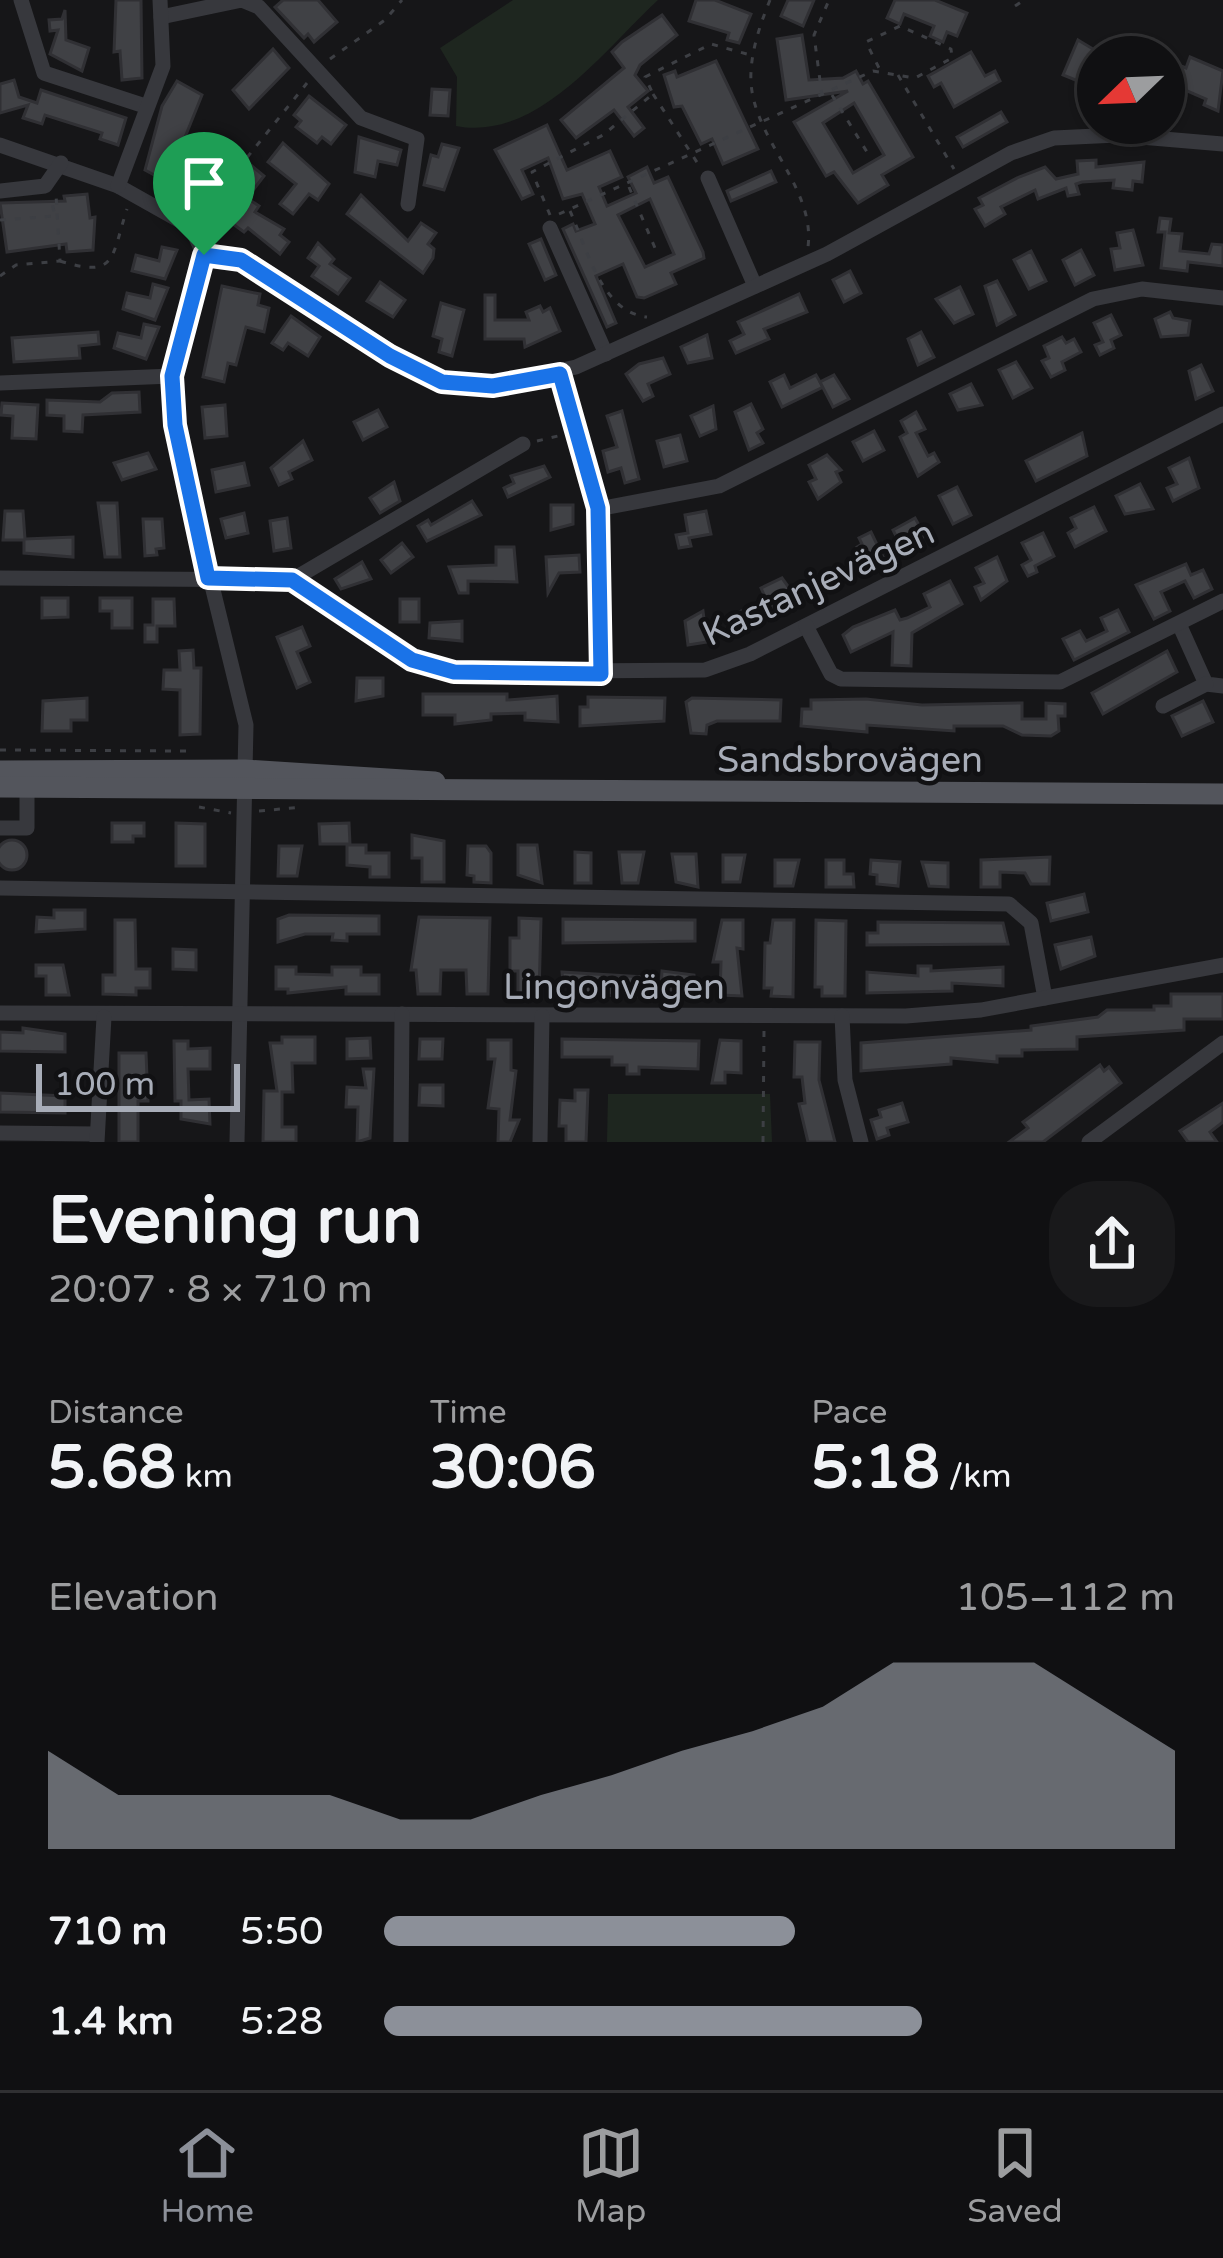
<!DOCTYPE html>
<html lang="en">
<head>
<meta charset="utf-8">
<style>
  :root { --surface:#101012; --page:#19191b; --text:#f1f3f6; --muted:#9c9d9f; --line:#303032; --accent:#8c9099 }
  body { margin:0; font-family:"Varela Round",sans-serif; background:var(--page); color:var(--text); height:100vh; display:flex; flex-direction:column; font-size:45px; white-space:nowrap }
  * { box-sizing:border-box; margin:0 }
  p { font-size:39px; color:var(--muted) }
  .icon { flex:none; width:66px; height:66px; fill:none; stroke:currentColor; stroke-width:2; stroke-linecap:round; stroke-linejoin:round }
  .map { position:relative; height:1142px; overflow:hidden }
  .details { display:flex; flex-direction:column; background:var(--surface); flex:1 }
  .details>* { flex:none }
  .needle { width:78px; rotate:247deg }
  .fabs { position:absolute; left:1077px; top:36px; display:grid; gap:24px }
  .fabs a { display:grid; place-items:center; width:108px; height:108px; border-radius:50%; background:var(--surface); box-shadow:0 3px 9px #0004,0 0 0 3px var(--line); font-size:60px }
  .scale { position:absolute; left:36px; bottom:30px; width:204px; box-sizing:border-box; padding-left:12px; border:6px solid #a8adb8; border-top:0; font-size:33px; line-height:42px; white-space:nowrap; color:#a8adb8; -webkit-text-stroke:9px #111113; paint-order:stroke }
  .pin { position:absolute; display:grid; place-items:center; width:102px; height:102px; color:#fff; margin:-123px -51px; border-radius:50% 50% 50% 0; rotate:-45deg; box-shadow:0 0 12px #0007 }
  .pin .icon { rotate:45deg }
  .round { display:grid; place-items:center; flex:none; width:126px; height:126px; border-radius:48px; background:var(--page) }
  .headline { display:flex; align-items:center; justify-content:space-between; height:204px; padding:0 48px }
  h1 { font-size:66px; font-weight:800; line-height:90px }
  .metrics { display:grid; grid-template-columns:repeat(3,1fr); gap:18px; height:204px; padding:12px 48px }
  .metrics div { display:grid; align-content:center }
  .metrics b { font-size:60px; font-weight:800 }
  .metrics small { font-size:33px; font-weight:400 }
  .metrics p { font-size:33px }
  .chart { height:336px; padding:24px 48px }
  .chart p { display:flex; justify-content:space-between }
  .chart svg { width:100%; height:216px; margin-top:12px; fill:var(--accent); opacity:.7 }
  ul { padding:0 48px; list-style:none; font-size:39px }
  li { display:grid; grid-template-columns:192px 144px 1fr; align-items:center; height:90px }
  li i { height:30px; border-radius:15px; background:var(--accent) }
  .menu { display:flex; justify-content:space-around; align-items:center; height:168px; border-top:3px solid var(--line); background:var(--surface); font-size:33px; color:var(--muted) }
  .menu a { display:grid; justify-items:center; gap:6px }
  .menu .current { color:var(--accent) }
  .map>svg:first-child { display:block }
  .green { fill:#1e261f }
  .building { fill:#404145; stroke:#303034; stroke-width:3; fill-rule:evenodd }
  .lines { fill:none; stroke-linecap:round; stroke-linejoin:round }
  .path { stroke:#3d3f44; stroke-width:3; stroke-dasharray:6 9; stroke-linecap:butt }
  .minor { stroke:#37383d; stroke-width:15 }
  .major { stroke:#53555c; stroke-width:21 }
  .route-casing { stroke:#fff; stroke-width:24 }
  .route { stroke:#1a73e8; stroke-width:15 }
  .labels { text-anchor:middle; stroke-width:9; stroke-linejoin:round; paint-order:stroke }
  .street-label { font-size:36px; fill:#a8adb8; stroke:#111113 }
</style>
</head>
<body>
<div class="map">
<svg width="1223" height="1142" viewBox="0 0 1223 1142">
  <rect width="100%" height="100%" fill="#161618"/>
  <g class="green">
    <path d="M513 0H658C604 50 537 142 456 126L457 77 440 48Z"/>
    <path d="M608 1094H770L772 1142H607Z"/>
  </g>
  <g class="building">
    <path d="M116 0H141L142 78 122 80 120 51 114 52Z"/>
    <path d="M283 0H318L337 22 314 42 308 34 304 38 275 7Z"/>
    <path d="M696 0H715L751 14 739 43 727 40 729 33 689 21Z"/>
    <path d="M788 0H814L803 26 781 16Z"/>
    <path d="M895 0H935L967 13 957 36 947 32 943 42 930 36 934 26 904 14 900 24 887 18Z"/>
    <path d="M65 10 66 40 89 48 82 71 50 54 58 30 50 31 49 20 62 19Z"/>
    <path d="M662 15 677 35 640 65 635 75 648 91 628 107 644 128 634 136 614 110 576 138 561 120 624 68 612 52 622 42Z"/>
    <path d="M802 35 809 80 843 78 856 71 863 84 868 81 913 157 882 175 888 185 858 203 834 172 826 176 794 122 848 91 786 100 777 39ZM854 103 884 155 853 173 823 123Z"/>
    <path d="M1078 40 1098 52V73L1084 67 1078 81 1063 75Z"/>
    <path d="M273 49 289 68 249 109 233 90Z"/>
    <path d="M971 52 985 76 995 71 1000 81 954 107 941 83 934 87 928 76Z"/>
    <path d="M1190 57 1223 71 1218 111 1204 105 1206 99 1164 81V59L1186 68Z"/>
    <path d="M716 61 758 149 723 164 712 139 701 144 682 106 674 107 664 75 675 71 677 77Z"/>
    <path d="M14 80 19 97 37 103 41 90 126 118 118 145 100 139 102 133 45 115 42 124 23 118 28 105 0 113V84Z"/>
    <path d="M177 81 202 95 167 182 145 170 162 106Z"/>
    <path d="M432 89 450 90 448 116 430 115Z"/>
    <path d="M309 96 346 125 331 144 322 137 317 143 296 127 301 121 294 115Z"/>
    <path d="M1001 112 1007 122 963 147 957 137Z"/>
    <path d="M547 125 567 170 610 151 622 177 599 187 607 206 636 193 628 177 647 167 654 183 668 177 703 252 704 258 671 273 676 284 644 298 637 297 623 264 596 276 616 323 607 327 563 229 573 224 576 231 595 224 582 194 563 199 548 158 522 170 533 194 522 199 495 150ZM650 199 674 254 645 267 618 215Z"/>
    <path d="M359 137 401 150 397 165 378 161 375 177 355 172Z"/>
    <path d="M283 143 329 184 318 200 309 194 293 214 280 204 296 184 268 162Z"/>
    <path d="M442 144 459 148 444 190 424 185 431 155 438 157Z"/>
    <path d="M1096 160V167L1144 162 1142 182 1133 181 1132 190 1113 188 1114 180 1082 182 1076 184 1079 194 1068 196 1066 188 1038 199 1035 190 1001 207 1005 214 985 226 975 209 983 205 979 198 1019 177 1045 167 1056 179 1078 174 1077 161Z"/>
    <path d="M252 166 264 176 247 198 259 206 255 212 284 229 280 235 289 242 280 254 248 228 244 232 219 214Z"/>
    <path d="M771 171 776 182 731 201 727 191Z"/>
    <path d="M87 194 90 218 95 217 93 250 67 252 66 244 7 252 0 203 65 201 64 196Z"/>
    <path d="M361 195 408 241 421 223 436 233 428 244 434 249 433 258 423 273 347 214Z"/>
    <path d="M1160 218 1171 219 1169 233 1182 234 1180 251 1209 254 1212 244 1223 245V266L1188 262 1187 271 1161 268 1165 232H1158Z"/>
    <path d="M1133 230 1143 265 1115 270 1111 249 1120 248 1117 233Z"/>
    <path d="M541 239 556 275 545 280 529 244Z"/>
    <path d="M318 243 334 259 330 264 350 278 338 294 312 276 319 266 308 258Z"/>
    <path d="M162 247 177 250 165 279 132 271 136 255 159 261Z"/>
    <path d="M1081 250 1094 275 1075 285 1063 260Z"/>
    <path d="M1031 251 1046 281 1029 289 1014 260Z"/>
    <path d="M850 271 861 293 844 302 833 280Z"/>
    <path d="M997 281 1015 315 997 325 985 286Z"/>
    <path d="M380 282 405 300 393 317 367 301Z"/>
    <path d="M153 284 168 288 155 320 123 309 127 293 150 298Z"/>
    <path d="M222 286 260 294 258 305 269 308 264 332 246 327 236 365 228 363 224 382 203 377Z"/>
    <path d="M960 287 973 314 954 323 936 299Z"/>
    <path d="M799 294 807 312 764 329 769 339 736 353 730 341 744 334 738 322Z"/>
    <path d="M485 295H495V320H529L526 312 540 306 543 312 550 308 560 331 525 347 524 339H485Z"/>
    <path d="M441 303 464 310 452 356 439 352 442 339 433 336Z"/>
    <path d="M1170 312 1173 318 1190 321 1188 335 1161 337 1155 319Z"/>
    <path d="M1111 315 1121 335 1111 340 1114 348 1100 355 1095 345 1103 342 1094 323Z"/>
    <path d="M291 316 320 337 308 356 288 343 283 350 272 343Z"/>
    <path d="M144 324 159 327 146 359 114 348 118 333 141 338Z"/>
    <path d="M98 332 99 344 79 346 80 358 14 362 12 338Z"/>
    <path d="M921 332 934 357 918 365 908 339Z"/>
    <path d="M707 335 712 358 688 363 681 347Z"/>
    <path d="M1062 337 1066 343 1074 339 1081 352 1062 362 1065 370 1051 377 1042 361 1049 358 1044 346Z"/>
    <path d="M663 358 670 374 648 384 653 396 643 401 626 374 639 364Z"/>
    <path d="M1016 362 1032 388 1013 398 999 370Z"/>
    <path d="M1201 365 1213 391 1196 399 1189 371Z"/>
    <path d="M784 375 790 388 816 375 823 387 782 407 770 382Z"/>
    <path d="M834 375 849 399 833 407 820 382Z"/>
    <path d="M971 384 982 405 958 410 950 394Z"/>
    <path d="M139 392 140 412 83 415 82 432 64 431V416L47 415V400L100 402 112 393Z"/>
    <path d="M2 403 38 405 36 439 12 438 13 416 1 415Z"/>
    <path d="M751 404 763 429 757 433 763 443 749 450 735 412Z"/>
    <path d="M225 405 227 436 205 438 202 407Z"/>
    <path d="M713 406 716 429 700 436 691 416Z"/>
    <path d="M378 410 387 427 363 440 354 422Z"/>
    <path d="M622 411 639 479 625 483 621 468 608 472 603 451 617 447 607 416Z"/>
    <path d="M916 412 925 429 916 433 928 456 934 453 939 462 918 476 900 437 907 433 901 421Z"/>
    <path d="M874 431 884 450 863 461 853 442Z"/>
    <path d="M1082 433 1087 456 1036 481 1026 461Z"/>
    <path d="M680 435 687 461 664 467 657 441Z"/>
    <path d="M303 441 312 460 289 472 292 479 279 485 271 468Z"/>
    <path d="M148 453 156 469 122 480 114 463Z"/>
    <path d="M827 455 841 470 836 472 841 482 818 499 809 482 816 479 809 465Z"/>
    <path d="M1189 458 1199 488 1173 501 1167 488 1177 484 1169 468Z"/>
    <path d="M244 463 249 485 216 492 212 470Z"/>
    <path d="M544 466 550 477 508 497 504 488 514 483 511 476Z"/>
    <path d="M394 482 400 501 380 513 370 498Z"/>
    <path d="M1140 484 1153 509 1125 514 1116 496Z"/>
    <path d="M957 487 971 515 953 524 939 496Z"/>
    <path d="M472 501 481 515 427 541 418 526 428 520 431 525Z"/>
    <path d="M98 503H117L120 557H105Z"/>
    <path d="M551 505H573V524L551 530Z"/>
    <path d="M1094 507 1106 531 1075 547 1068 533 1076 528 1071 518Z"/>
    <path d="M5 511H23L25 539 73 537V557L24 553V540H3Z"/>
    <path d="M706 511 711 534 689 538 691 546 679 548 676 535 688 533 685 515Z"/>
    <path d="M244 513 248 533 226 538 221 519Z"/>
    <path d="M287 518 291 548 274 551 270 521Z"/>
    <path d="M915 518 925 536 903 550 893 530Z"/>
    <path d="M143 519H162L164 548 156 549 157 555 145 556Z"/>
    <path d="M871 532 884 559 867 567 857 547 862 544 859 538Z"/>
    <path d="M1043 533 1054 556 1035 566 1037 572 1028 576 1022 565 1031 560 1022 543Z"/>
    <path d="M402 543 413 557 391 573 381 560Z"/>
    <path d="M496 547H514L517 582 468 581V593H459L449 567 496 565Z"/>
    <path d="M579 555 580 572 559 573 548 593 546 557Z"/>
    <path d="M997 557 1007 581 981 600 975 587 984 583 976 568Z"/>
    <path d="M362 562 371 579 341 589 335 579Z"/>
    <path d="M1186 564 1191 575 1203 570 1212 589 1194 598 1185 581 1161 592 1170 611 1154 619 1136 585Z"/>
    <path d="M782 578 800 603 739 633 731 616 766 599 761 588Z"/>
    <path d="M950 581 962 604 912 633 911 666 892 665 893 632 851 652 843 635 853 627 895 610 900 620 907 618 930 607 924 594Z"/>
    <path d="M42 598H68V617L42 618Z"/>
    <path d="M100 598H132V628H112V611H100Z"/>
    <path d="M153 599H174L175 626H157V642H145V625H153Z"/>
    <rect x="400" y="599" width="19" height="23"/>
    <path d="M1118 610 1129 632 1074 660 1063 639 1080 631 1086 641 1107 631 1101 618Z"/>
    <path d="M703 611 707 642 688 645 685 621Z"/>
    <path d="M462 621V641L429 638 430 623Z"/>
    <path d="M302 627 310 646 297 652 310 682 297 688 277 637Z"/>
    <path d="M193 650 194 668H201L200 734 180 735V690L163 689 164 670H180L179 651Z"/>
    <path d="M1167 651 1177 672 1103 714 1092 693Z"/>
    <path d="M357 678H383V696L356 701Z"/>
    <path d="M423 694H507V700L557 696 558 722 525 720V713L491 714V720L455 724V715H423Z"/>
    <path d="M588 697 665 698 664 721 580 726V707H588Z"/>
    <path d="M87 698V720H71V731H42L43 701Z"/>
    <path d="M692 698 781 700 780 721H717L707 725 706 734 691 733 686 702Z"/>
    <path d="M866 699 922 705 1022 703V719H1046V703L1065 704V716H1058L1059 731 1051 736 1022 735 1003 726H954V731L867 725V732L801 726 802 709H811V700Z"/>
    <path d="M1203 701 1213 722 1182 736 1172 716Z"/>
    <path d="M112 823H144V836H133V842H112Z"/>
    <path d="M176 823 205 824V866H176Z"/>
    <path d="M349 823 350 844H320L319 824Z"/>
    <path d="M412 835 444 841V882H422V858H412Z"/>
    <circle cx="12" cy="855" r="15"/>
    <path d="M347 845H366V853H389V877H370V867L347 865Z"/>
    <path d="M518 845H537L542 883 518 875Z"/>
    <path d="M279 846H302L297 876H278Z"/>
    <path d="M468 846H486L491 853V883L474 882V876L467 875Z"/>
    <path d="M575 852 591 853V883H575Z"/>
    <path d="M619 852H644L638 883H622Z"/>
    <path d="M672 854H696L698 887 676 882Z"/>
    <path d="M723 855H745L740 882H723Z"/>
    <path d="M1050 857 1049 884H1031L1025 873 1000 872V887H981V860Z"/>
    <path d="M775 860H799L793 886H775Z"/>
    <path d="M826 860H844V874H853L854 887H826Z"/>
    <path d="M871 860 900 862 898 886 877 884V875L870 874Z"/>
    <path d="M922 862 948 863V887L929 886Z"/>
    <path d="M1084 894 1088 912 1051 921 1047 903Z"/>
    <path d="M54 910H85V929L36 932 37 917 54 918Z"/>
    <path d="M289 915 379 916V934H347V941L332 940 333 934H305L278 942V919Z"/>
    <path d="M419 917 490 918 488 994H467L466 970H441L440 994H418L416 970H411Z"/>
    <path d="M519 918 541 919 539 996 518 995V971H510V938H519Z"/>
    <path d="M563 919 695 920V941L563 943Z"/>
    <path d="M115 920H135L136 969H150V988H136V995L103 994V975H115Z"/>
    <path d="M722 920H743V949L737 948 742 996 720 995 721 962H713Z"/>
    <path d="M773 920H794L793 997 771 996 772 988H764L765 943H770Z"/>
    <path d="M816 920 846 921 845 996H822V987H815Z"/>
    <path d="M878 922 1003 923 1008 944 867 945V933H878Z"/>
    <path d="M1091 937 1095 956 1061 969 1055 945Z"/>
    <path d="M173 949 196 950V970L173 969Z"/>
    <path d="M36 965H63L69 995H46V976H36Z"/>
    <path d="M918 966H931V971L1003 967V986L952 983V991L867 993V972L918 976Z"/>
    <path d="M276 967H296V974L332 975V967H361V975H379V994H346V987L288 993V989H276Z"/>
    <path d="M662 971 694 975 695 997H671V985H661Z"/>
    <path d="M562 972 644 977V996L573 995V984H563Z"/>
    <path d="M1171 994H1223V1019H1184V1030L1077 1037V1049L1022 1050V1056H997V1062L951 1058V1064L861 1071V1043L1031 1030V1026L1098 1017 1107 1010H1154V1006H1171Z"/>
    <path d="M23 1028 65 1034V1052L0 1051V1032L23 1033Z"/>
    <path d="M282 1037H315V1063H292L293 1092H282V1127H296V1142H263L264 1091H277L270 1043H282Z"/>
    <path d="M370 1038 371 1058 347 1059V1039Z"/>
    <path d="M420 1039H443L442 1059H419Z"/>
    <path d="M562 1039 699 1041 698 1069 639 1067V1074H627V1065H612V1057H562Z"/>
    <path d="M488 1040H511V1070L516 1071 510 1120H519L510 1142H498L499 1109 488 1108 495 1059H488Z"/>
    <path d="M720 1040 741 1041V1073L725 1072V1083H712Z"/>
    <path d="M174 1041H188V1049L210 1048V1069H188L189 1100 209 1099 210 1124 181 1119V1101H175Z"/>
    <path d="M795 1042H820L819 1080 835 1142H808L799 1104 805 1103 802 1077H794Z"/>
    <path d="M119 1053H146L148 1101H138V1142H119Z"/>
    <path d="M1100 1065 1104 1071 1109 1067 1121 1083 1043 1142H1009L1028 1128 1023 1122Z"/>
    <path d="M363 1069H374L370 1138 357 1142 358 1107H346L347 1087 366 1088Z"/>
    <path d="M420 1085H443V1106L419 1105Z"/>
    <path d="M575 1090H588L586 1142H566V1126H559L560 1100 575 1101Z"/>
    <path d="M0 1093 65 1096V1113L0 1112Z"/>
    <path d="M902 1103 908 1122 887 1128 889 1135 877 1139 871 1120 881 1117 879 1110Z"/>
    <path d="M1223 1103V1122L1210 1132 1217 1142H1188L1180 1131Z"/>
  </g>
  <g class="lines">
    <g class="path">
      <path d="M770 0C761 22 752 48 751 72 747 135 816 184 808 247"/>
      <path d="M1015 6 1024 0"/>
      <path d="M330 59 385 20 402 0"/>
      <path d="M898 75 954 169"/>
      <path d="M653 94 700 167"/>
      <path d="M832 95 867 152"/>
      <path d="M822 96 814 35 829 0"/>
      <path d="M629 187 655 248"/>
      <path d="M570 211C587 248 601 312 647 317"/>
      <path d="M559 214 873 71 915 78 952 58 951 49 900 26 866 42 881 72"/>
      <path d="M550 215 532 172 603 135 653 94 645 77 711 44 754 56"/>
      <path d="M200 216 307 83"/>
      <path d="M0 220 55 216 51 198"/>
      <path d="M60 261C117 279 111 258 127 209"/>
      <path d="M0 276 16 265 60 261 56 195"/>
      <path d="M537 441 562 435"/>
      <path d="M0 750 187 751"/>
      <path d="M199 807 231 813"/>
      <path d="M259 811 303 807"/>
      <path d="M763 1142 764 1030"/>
    </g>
    <g class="minor">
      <path d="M21 0 44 73 145 106"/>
      <path d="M161 17 242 0 259 7 361 118 417 139 408 204"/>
      <path d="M0 145 118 186 191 227 204 255"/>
      <path d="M708 178 755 286"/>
      <path d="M118 186 163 66 160 0"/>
      <path d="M0 191 45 186 61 163"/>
      <path d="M550 228 606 354"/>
      <path d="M204 255 241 259 390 356 442 382 493 386 576 367 827 254 1011 153 1054 138 1117 135 1223 144"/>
      <path d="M204 255 172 376 185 475 246 725 237 1142"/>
      <path d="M559 374 598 509 600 674"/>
      <path d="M0 383 172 376"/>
      <path d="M598 509 719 486 1093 299 1142 289 1223 298"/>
      <path d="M0 578 292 580 412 660 454 672 705 670 750 654 1223 414"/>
      <path d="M292 580 523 444"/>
      <path d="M1179 624 1206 684 1223 686"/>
      <path d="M806 626 831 674 841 679 1060 682 1223 601"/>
      <path d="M1163 706 1206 684"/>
      <path d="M0 828H27V787"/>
      <path d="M0 888 1009 904 1031 923 1045 998"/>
      <path d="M0 1013 906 1016 981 1010 1223 965"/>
      <path d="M842 1016 845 1080 861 1142"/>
      <path d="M0 1133 97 1134"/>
      <path d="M97 1142 104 1017"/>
      <path d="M401 1142 402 1014"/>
      <path d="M540 1142 542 1016"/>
      <path d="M1089 1142 1223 1043"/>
    </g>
    <g class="major">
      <path d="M0 771 245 770 435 782"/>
      <path d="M0 787 1223 794"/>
    </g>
  </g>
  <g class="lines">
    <g class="route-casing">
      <path id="route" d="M204 255 241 260 390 356 442 382 493 386 560 374 598 508 601 674 454 672 412 660 292 580 208 578 175 425 172 376Z"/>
    </g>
    <use href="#route" class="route"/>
  </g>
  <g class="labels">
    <g class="street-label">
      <text transform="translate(818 582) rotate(-25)" y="13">Kastanjevägen</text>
      <text x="850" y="772">Sandsbrovägen</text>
      <text x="614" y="999">Lingonvägen</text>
    </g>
  </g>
</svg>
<div class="fabs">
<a><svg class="needle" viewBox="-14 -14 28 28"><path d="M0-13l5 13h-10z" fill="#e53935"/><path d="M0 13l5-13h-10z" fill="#9c9d9f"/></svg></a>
</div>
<div class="scale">100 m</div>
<div class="pin" style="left:204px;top:255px;background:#1e9e55"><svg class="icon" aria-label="arrive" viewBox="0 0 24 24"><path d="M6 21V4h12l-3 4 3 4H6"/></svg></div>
</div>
<section class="details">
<div class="headline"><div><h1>Evening run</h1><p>20:07 · 8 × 710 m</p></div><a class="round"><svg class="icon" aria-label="share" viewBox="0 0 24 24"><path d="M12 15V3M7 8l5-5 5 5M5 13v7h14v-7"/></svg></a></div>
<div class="metrics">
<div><p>Distance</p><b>5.68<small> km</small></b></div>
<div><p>Time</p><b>30:06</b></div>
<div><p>Pace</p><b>5:18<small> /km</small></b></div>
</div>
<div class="chart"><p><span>Elevation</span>105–112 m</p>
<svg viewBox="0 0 160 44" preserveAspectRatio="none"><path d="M0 44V24L10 33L20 33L30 33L40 33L50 38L60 38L70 33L80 29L90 24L100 20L110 15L120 6L130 6L140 6L150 15L160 24V44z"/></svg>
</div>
<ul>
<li><b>710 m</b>5:50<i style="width:52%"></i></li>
<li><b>1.4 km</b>5:28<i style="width:68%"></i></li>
</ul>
</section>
<nav class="menu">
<a class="current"><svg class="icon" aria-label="home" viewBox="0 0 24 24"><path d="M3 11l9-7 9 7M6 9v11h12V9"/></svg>Home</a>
<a><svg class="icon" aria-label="map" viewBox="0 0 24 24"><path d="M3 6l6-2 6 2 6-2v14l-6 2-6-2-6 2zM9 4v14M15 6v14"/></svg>Map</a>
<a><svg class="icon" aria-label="saved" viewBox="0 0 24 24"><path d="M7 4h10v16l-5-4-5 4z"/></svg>Saved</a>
</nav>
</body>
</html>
